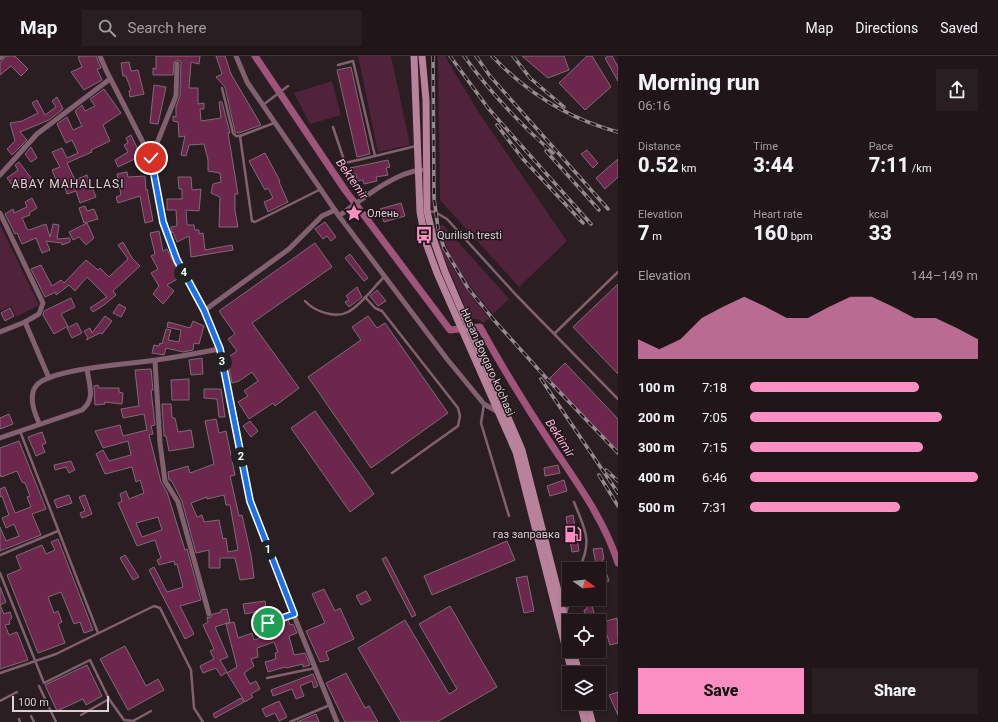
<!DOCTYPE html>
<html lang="en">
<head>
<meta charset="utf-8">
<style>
  :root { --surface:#20161a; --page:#281f23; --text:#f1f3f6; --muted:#a29fa2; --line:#3d3539; --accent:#fb8fc4 }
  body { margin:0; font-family:Roboto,sans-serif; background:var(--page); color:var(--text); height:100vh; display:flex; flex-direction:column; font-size:15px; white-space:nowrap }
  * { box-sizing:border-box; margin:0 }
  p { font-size:13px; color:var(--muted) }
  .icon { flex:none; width:22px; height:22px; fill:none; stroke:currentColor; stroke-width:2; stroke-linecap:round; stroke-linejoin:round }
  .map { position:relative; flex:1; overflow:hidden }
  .drawer { display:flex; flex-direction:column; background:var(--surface); width:380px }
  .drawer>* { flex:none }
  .needle { width:26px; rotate:105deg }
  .tools { position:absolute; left:562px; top:506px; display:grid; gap:8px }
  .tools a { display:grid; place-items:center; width:44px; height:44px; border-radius:0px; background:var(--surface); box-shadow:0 2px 6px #0003,0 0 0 1px var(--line); font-size:20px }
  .scale { position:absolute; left:12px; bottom:10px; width:97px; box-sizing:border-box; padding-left:4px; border:2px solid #dad1d5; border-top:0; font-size:11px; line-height:14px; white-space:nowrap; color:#dad1d5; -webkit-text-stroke:3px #20151a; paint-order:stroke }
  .pin { position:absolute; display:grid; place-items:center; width:34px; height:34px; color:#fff; margin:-17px; border:2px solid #fff; border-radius:50%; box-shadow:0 1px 4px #0007 }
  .km { position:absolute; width:20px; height:20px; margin:-10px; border-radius:50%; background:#222; color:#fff; font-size:11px; line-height:20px; text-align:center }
  .round { display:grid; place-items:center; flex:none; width:42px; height:42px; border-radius:0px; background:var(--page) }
  .head { display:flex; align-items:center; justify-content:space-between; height:68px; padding:0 20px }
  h1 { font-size:22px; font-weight:800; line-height:30px }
  .metrics { display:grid; grid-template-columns:repeat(3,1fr); gap:6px; height:68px; padding:4px 20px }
  .metrics div { display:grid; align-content:center }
  .metrics b { font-size:20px; font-weight:800 }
  .metrics small { font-size:11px; font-weight:400 }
  .metrics p { font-size:11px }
  .chart { height:112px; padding:8px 20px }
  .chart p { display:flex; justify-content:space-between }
  .chart svg { width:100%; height:72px; margin-top:4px; fill:var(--accent); opacity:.7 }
  .action { display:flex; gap:8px; margin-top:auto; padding:8px 20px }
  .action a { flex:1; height:46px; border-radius:0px; background:var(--accent); color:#111; font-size:16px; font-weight:800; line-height:46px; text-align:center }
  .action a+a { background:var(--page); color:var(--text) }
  ul { padding:0 20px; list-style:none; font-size:13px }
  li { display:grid; grid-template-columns:64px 48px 1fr; align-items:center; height:30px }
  li i { height:10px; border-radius:5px; background:var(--accent) }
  header { display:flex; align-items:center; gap:24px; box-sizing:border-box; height:56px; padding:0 20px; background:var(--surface); border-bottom:1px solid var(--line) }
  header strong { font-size:19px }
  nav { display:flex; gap:22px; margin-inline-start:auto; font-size:14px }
  .search { width:280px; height:36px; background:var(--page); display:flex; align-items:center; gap:10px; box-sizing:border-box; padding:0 14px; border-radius:0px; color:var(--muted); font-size:15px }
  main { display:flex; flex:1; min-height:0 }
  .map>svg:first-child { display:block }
  .green { fill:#50233a }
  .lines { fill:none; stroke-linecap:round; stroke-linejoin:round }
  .canal { stroke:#a0547a; stroke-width:7 }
  .building { fill:#6d264c; stroke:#7c6d74; fill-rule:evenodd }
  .lane { stroke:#82606f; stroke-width:2.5 }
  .street { stroke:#82606f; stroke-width:5 }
  .secondary { stroke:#b9829b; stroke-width:7 }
  .rail-casing { stroke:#958b8f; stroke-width:3.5 }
  .rail { stroke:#20151a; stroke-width:2; stroke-dasharray:6; stroke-linecap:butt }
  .route-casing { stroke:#fff; stroke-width:8 }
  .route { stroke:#1a73e8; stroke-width:5 }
  .labels { text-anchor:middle; stroke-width:3; stroke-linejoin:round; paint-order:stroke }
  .poi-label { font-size:11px; fill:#dad1d5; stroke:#20151a; text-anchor:start }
  .street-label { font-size:11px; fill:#dad1d5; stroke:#20151a }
  .water-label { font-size:12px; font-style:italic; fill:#f6b5d3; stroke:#20151a }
  .neighbourhood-label { font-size:12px; letter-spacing:1px; fill:#e2d1d8; stroke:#20151a }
</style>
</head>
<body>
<header>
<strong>Map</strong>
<div class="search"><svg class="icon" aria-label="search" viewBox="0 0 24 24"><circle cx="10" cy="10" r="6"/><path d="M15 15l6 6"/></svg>Search here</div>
<nav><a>Map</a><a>Directions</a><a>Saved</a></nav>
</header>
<main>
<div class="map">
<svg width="618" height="666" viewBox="0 0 618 666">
  <rect width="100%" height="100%" fill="#2a1e23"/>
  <g class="green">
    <path d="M358 0H391L410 89 378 96Z"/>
    <path d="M438 0H445L479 57 567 185 519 231 440 144Z"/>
    <path d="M332 25 341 59 310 68 294 37Z"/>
    <path d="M0 169 39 249 16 261 11 250 0 255Z"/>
    <path d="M441 169H443L509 243 493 258C471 232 448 204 440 171Z"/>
    <path d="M435 173H436C446 208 467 235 489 262L484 267 478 263H471L467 255 442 197Z"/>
  </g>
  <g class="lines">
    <path class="canal" d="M255 0 345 134 450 274 480 271C502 311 526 350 551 388 577 427 604 463 618 507"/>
  </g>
  <g class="building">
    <path d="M6 0H15L28 13 21 20 11 10 0 19V7Z"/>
    <path d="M81 0H96L101 12 97 13 102 24 84 34 71 16 82 11 78 1Z"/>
    <path d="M156 0H200L199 8 191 6 189 32H198V48L204 47V53H200L201 65 221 62 219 46H222L230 77H228L238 138H235V155L238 171H219L220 141 211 137 213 128 221 126 220 117 208 115V104L204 88 189 89 186 100 181 99 185 80 179 81 178 66 173 65V60L176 61V50L180 40 181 6 178 4 174 6 173 19H153V12L156 13Z"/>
    <path d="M216 0H225L231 18 261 69 239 77 235 76 225 31 216 21 222 18Z"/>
    <path d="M522 0H564L569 14 548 22Z"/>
    <path d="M587 0H592L611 31 585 54 559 27Z"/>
    <path d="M608 0H612L618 11V25L605 2Z"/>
    <path d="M129 6 131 15 138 14 144 38 130 41 129 35 131 34 126 20H123L121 7Z"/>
    <path d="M351 11 370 98 357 101 337 14Z"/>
    <path d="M154 29 166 31 158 68 150 67Z"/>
    <path d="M104 33 121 57 103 69 110 85 91 94 92 96 67 107 75 124 87 119 96 141 80 147 76 135 67 138 64 128 59 131 52 114 60 111 52 96 62 92 67 102 78 97 72 84 66 87 57 68 67 61 73 74 82 70 75 55 82 49 85 55 95 50 90 43Z"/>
    <path d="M57 41 63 53 49 64 20 76 27 84 12 99 7 93 15 85 10 67 22 65 38 57 32 47 37 44 45 59 56 51 52 45Z"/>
    <path d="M131 79 141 100 118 111 115 104 128 96 124 89 128 87 126 82Z"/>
    <path d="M31 91 37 102 31 106 25 98Z"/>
    <path d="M587 94 598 107 593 112 581 98Z"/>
    <path d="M265 97 280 125 279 126 288 146 268 156 264 146 273 142 268 132 265 134 249 105Z"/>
    <path d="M618 103V121L605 133 596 122Z"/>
    <path d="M388 104 390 111 386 112 388 119 376 121 377 125 364 128 363 124 357 125 356 118 352 119 350 112Z"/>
    <path d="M19 106 35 127 27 134 22 127 15 133 7 122 18 114 15 109Z"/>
    <path d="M127 116 128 121 145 120 146 134 147 133 153 165 145 167 140 140 118 147 116 141 121 139 117 118Z"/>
    <path d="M178 121H191L192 134 201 133 199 155 186 154 187 169H194L195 174H199V178L203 177 205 194 232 189 233 194 191 201 189 180 177 186 173 176 171 177V171L177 170 176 154H167V143H182V133H179Z"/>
    <path d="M32 142 37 152 29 157 30 159 22 162 27 173 29 174 46 168 50 181 53 168 59 169 57 183 70 182V186L62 189V187L46 185 50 194 42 197 36 182 22 188 17 177 15 178 5 158 13 153 14 157 27 151 25 146Z"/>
    <path d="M401 147 405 160 384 166 380 153Z"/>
    <path d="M85 150 87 155 94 153 98 163 84 167 79 152Z"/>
    <path d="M325 166 336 181 331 185 327 180 323 183 315 173Z"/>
    <path d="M87 167 94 182 86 189 79 181 73 184 69 176Z"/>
    <path d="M159 175 163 195 167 193 181 221 167 229 174 235 163 248 153 238 159 230 151 217 158 213 151 200 155 198 150 177Z"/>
    <path d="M123 186 132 202 140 210 113 235 116 239 104 249 93 256 90 252 107 241 87 221 75 235 69 229 56 239V236L45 241 31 213 41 209 52 230 61 224 64 227 86 204 98 214 100 212 109 221 128 203 118 189Z"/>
    <path d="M315 187 332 211 252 267 299 332 275 350 273 347 249 363 238 346 248 340 244 335 258 325 252 316 239 325 232 327 227 302 237 295 228 283 235 278 219 255Z"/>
    <path d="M350 198 368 222 364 225 345 202Z"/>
    <path d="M618 228V318L573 271Z"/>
    <path d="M357 231 362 241 349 251 345 246 349 244 346 240Z"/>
    <path d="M377 234 386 245 378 250 370 240Z"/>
    <path d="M71 242 75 251 61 258 68 270 54 278 43 259 44 255Z"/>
    <path d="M119 248 126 252 121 261 113 257Z"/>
    <path d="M10 252 14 260 5 265 1 257Z"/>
    <path d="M105 260 112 265 106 273 102 278 100 277 86 284 88 282 84 275 90 272 92 277Z"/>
    <path d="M368 260 377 272 385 267 448 357 371 412 308 321 361 284 352 271Z"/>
    <path d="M193 265 204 270 199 288 194 287 193 294 183 296 166 292 164 299 152 297 154 289 159 290 160 287 162 288 166 273 171 274 168 284 179 286 181 274 167 271 168 266 190 272Z"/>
    <path d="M77 267 82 277 72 282 67 272Z"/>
    <path d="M202 302 203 318 191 319 189 304Z"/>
    <path d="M565 307 618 363V395L549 323Z"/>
    <path d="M151 313 153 334H151L155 369 151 370 153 378 149 379 161 426 167 436 185 494 187 493 201 544 180 550 194 578 185 583 149 514 154 511 167 536 183 531 177 508 175 509 174 505 159 509 157 504 161 502 155 484 137 490 118 447 122 445 120 438 126 435 129 443 144 437 140 424 136 426 132 411 105 418 96 398 103 394 109 405 131 399 128 385 103 392 95 375 120 369 123 380 147 374 144 358 123 362 121 353 139 350 135 314ZM158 461 162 474 142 481 136 467Z"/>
    <path d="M189 323V344H172L171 324Z"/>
    <path d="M98 329 99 332H119V336L123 337 122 348 104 346 105 348 95 349 94 330Z"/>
    <path d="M204 333H221L225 361H219L217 343 204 342Z"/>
    <path d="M162 348H171L172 362H175L178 376 191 374 194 391 169 395 166 380H164Z"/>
    <path d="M315 355 374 438 350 456 291 372Z"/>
    <path d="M9 358 13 368 0 373V362Z"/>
    <path d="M216 363 219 377 226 375 235 419 230 420 239 460 242 459 251 499 254 522 240 524 235 502H220V512H209V494L196 497 182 445 171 424H169L168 416 188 410 190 417 214 408 205 365ZM224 439 226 449H230L238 494 228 496 226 482 223 483 219 464 204 466 202 459 197 461 191 447 207 441V443Z"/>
    <path d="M250 365 258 375 251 381 243 370Z"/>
    <path d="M42 376 46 387 42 389 45 396 36 400 28 381Z"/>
    <path d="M19 385 46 453 32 458 41 479 0 495V471L6 485 19 480 14 468 6 472 2 462 9 459 2 440 0 441V433L5 431 15 457 31 451 27 441 30 440 25 427 22 426 17 415 1 421 0 418V392Z"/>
    <path d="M71 405 75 414 69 417 66 411 55 414 54 409Z"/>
    <path d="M558 409 560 417 545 420 544 412Z"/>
    <path d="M564 424 567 435 550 440 547 430Z"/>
    <path d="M69 439 72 447 57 452 54 444Z"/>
    <path d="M85 439 92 458 82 462 80 457 85 455 79 441Z"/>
    <path d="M573 459 579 495 572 496 566 461Z"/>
    <path d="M58 483 93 574 84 577 80 566 74 568 61 536 48 541 54 557 58 555 62 566 58 568 65 587 38 597 7 519 21 513 16 500 42 489 46 498 55 494 51 486Z"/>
    <path d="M507 485 515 504 432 539 424 520Z"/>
    <path d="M602 492 604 503 602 504 609 525 599 528V513H597L593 493Z"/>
    <path d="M125 499 139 521 133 524 120 502Z"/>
    <path d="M386 501 416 559 412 561 382 503Z"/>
    <path d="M527 520 534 555 524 557 516 522Z"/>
    <path d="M0 531 6 546 0 549 4 558 10 556 12 562 9 565 10 568 5 569 9 579 17 576 28 604 0 613Z"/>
    <path d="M324 533 335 555 340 552 354 583 326 596 329 604 320 606 306 575 325 567 312 538Z"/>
    <path d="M366 535 371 544 361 549 356 540Z"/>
    <path d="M265 545 266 554 245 558 243 548Z"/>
    <path d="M591 546 594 557 585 559 584 554 587 553 586 547Z"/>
    <path d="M450 550 497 631 437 666H401L358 592 405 564 449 638 457 633 419 568Z"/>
    <path d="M227 553 230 566 215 571 228 601 220 604 227 616 221 620 216 612 203 617 200 610 214 603 210 595 214 593 203 569 208 566 207 561 210 562 213 558 221 556V554Z"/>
    <path d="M617 562 618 587 610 589 603 566Z"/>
    <path d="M288 563 290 569 293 568 297 577 289 580 294 599 305 597 310 609 303 611V608L286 612 285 611 268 616 265 606 276 603 275 597 278 596 274 586 257 592 258 601 251 603 254 610 244 617 250 628 256 625 260 633 251 638 253 641 245 646 227 617 237 611 226 568 234 566 238 582 252 577 254 584 269 579 266 571Z"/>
    <path d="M125 590 146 630 158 623 164 634 128 654 100 603Z"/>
    <path d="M87 609 102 640 86 649 83 643 57 655 45 629Z"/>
    <path d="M346 617 365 652 369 650 378 666H345L326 627Z"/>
    <path d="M313 618 318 630 314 632 312 625 300 630 304 640 296 643 292 633 273 640 271 634Z"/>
    <path d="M618 636V659L609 639Z"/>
    <path d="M241 642 244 646 215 662 213 658Z"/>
    <path d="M279 645 287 661 279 665 275 657 266 661 262 653Z"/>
    <path d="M316 658 319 666H297Z"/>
  </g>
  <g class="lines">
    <g class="lane">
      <path d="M338 9 353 5 375 100 416 90"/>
      <path d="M222 32 233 77 236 80H240L274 67"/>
      <path d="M263 49 288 30"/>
      <path d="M333 71 345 107 375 100"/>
      <path d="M240 80 252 165 255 166 321 133"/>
      <path d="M428 155 435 156 447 163 517 240 618 343"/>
      <path d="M365 241 375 252 382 255 458 352 460 360 458 370 392 417"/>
      <path d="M305 245C314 255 335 263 348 256 362 248 373 232 384 221"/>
      <path d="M555 277 618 216"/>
      <path d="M484 348 481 367 509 460"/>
      <path d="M20 375 98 577"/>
      <path d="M574 446C585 474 593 484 579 513"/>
      <path d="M0 499 58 475"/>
      <path d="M0 517 44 627 90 604 109 643 124 664 133 665 151 655"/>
      <path d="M566 557 570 543"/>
      <path d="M268 567 293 558"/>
      <path d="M0 617 56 598 154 550 160 552 191 614 194 652 203 666"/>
      <path d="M267 622 315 612"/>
      <path d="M39 630 56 666"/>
      <path d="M0 645 17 636"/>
      <path d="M81 659 109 643"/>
      <path d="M31 660 34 666"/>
      <path d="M19 663 20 666"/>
      <path d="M290 666 330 649"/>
    </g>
    <g class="street">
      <path d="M100 0 106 14 153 106 163 166 177 204 205 254 219 293 250 445 280 525 337 666"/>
      <path d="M236 0 247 26 339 160 447 303 484 348 498 356"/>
      <path d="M0 2 2 0"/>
      <path d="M151 102 176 40 177 8"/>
      <path d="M0 119 37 78 110 23"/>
      <path d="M0 157 43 247 39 258 25 266 49 322"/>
      <path d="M339 160C361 144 393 117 421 114"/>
      <path d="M205 254 289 193 322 160 335 154"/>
      <path d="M0 276 25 266"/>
      <path d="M155 305 160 387 165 425 178 446 209 558"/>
      <path d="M39 367C34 356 28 340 36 330 49 312 133 308 156 304 178 301 199 297 219 293"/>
      <path d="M0 382 82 354C96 343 89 329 87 313"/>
    </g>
    <g class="secondary">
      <path d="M414 0 420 156 426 187 437 217 516 396 572 617"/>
      <path d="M422 0 426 44 427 155 434 185 445 216 522 394 569 578"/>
      <path d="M573 595 579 617"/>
      <path d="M580 647 585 666"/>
      <path d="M587 647 592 666"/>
    </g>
    <g class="rail-casing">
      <g id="rail">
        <path d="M433 0 434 142 438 172 444 192 468 232 493 263 548 324 618 397"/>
        <path d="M450 0 488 52 591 168"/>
        <path d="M464 0C489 35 520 68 553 97"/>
        <path d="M476 0 490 20 608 153"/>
        <path d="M492 0C527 37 569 63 618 76"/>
        <path d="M513 0 530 22 564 51"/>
        <path d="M497 69 523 103 583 167"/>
        <path d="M546 95 599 154"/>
        <path d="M541 323 618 437"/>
        <path d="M606 414 618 425"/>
        <path d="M599 419 618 450"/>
      </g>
    </g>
    <use href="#rail" class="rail"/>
  </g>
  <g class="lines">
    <g class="route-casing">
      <path id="route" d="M151 102 163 166 177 204 204 254 220 293 250 445 294 558 268 567"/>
    </g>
    <use href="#route" class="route"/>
  </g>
  <defs>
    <g id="sight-bare" transform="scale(1.38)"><path d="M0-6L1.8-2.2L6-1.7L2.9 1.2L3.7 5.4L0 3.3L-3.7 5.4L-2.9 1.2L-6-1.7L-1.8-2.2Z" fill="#fb8fc4" stroke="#20151a" stroke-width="2.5" paint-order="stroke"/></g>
    <g id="bus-bare" transform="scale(1.38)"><path d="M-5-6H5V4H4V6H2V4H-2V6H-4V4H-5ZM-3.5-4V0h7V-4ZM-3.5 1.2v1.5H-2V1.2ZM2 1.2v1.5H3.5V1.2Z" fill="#fb8fc4" stroke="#20151a" stroke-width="2.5" paint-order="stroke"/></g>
    <g id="fuel-bare" transform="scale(1.38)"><path d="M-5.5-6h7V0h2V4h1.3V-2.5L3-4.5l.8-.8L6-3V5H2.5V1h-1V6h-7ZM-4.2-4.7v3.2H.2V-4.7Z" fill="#fb8fc4" stroke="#20151a" stroke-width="2.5" paint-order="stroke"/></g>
  </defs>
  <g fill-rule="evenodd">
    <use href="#sight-bare" x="354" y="157"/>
    <use href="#bus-bare" x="424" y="179"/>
    <use href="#fuel-bare" x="573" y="478"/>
  </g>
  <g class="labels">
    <g class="poi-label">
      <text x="367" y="161">Олень</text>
      <text x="437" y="183">Qurilish tresti</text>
      <text x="560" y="482" text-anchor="end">газ заправка</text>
    </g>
    <g class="street-label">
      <text transform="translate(488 306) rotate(66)" y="4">Husan Boyqaro ko'chasi</text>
    </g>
    <g class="water-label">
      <text transform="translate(352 123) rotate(55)" y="4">Bektemir</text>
      <text transform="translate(560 382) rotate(57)" y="4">Bektimir</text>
    </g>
    <g class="neighbourhood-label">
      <text x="68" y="132">ABAY MAHALLASI</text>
    </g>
  </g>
</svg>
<div class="tools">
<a><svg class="needle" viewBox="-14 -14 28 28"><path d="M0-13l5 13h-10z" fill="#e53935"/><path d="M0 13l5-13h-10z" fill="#a29fa2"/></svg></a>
<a><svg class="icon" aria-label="locate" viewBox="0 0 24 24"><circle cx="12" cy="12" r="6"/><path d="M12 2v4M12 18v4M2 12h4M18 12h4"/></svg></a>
<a><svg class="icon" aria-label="layers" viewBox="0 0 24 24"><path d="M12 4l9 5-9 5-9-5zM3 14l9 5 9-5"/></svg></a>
</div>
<div class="scale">100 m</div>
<div class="pin" style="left:268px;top:567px;background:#1e9e55"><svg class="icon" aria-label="arrive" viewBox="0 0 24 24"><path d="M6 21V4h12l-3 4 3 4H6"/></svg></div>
<div class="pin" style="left:151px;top:102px;background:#d93025"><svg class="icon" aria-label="check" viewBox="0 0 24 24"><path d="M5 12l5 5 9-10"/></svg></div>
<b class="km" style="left:268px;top:494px">1</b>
<b class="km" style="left:241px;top:401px">2</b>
<b class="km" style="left:222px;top:306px">3</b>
<b class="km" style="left:184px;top:217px">4</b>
</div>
<section class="drawer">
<div class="head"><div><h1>Morning run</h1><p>06:16</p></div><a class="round"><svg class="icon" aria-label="share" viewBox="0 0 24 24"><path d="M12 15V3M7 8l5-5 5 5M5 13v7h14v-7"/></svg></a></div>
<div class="metrics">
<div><p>Distance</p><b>0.52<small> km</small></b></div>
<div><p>Time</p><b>3:44</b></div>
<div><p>Pace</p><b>7:11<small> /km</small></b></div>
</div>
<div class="metrics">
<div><p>Elevation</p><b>7<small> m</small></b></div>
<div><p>Heart rate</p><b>160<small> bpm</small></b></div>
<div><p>kcal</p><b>33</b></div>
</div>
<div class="chart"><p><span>Elevation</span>144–149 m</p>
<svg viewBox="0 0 160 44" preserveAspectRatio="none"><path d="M0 44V32L10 38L20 32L30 19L40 12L50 6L60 12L70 19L80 19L90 12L100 6L110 6L120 12L130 19L140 19L150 25L160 32V44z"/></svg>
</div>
<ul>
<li><b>100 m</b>7:18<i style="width:74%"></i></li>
<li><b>200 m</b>7:05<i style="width:84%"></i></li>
<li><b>300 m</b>7:15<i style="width:76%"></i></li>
<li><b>400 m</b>6:46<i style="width:100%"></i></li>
<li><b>500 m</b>7:31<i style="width:66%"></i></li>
</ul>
<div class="action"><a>Save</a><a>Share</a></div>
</section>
</main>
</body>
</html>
